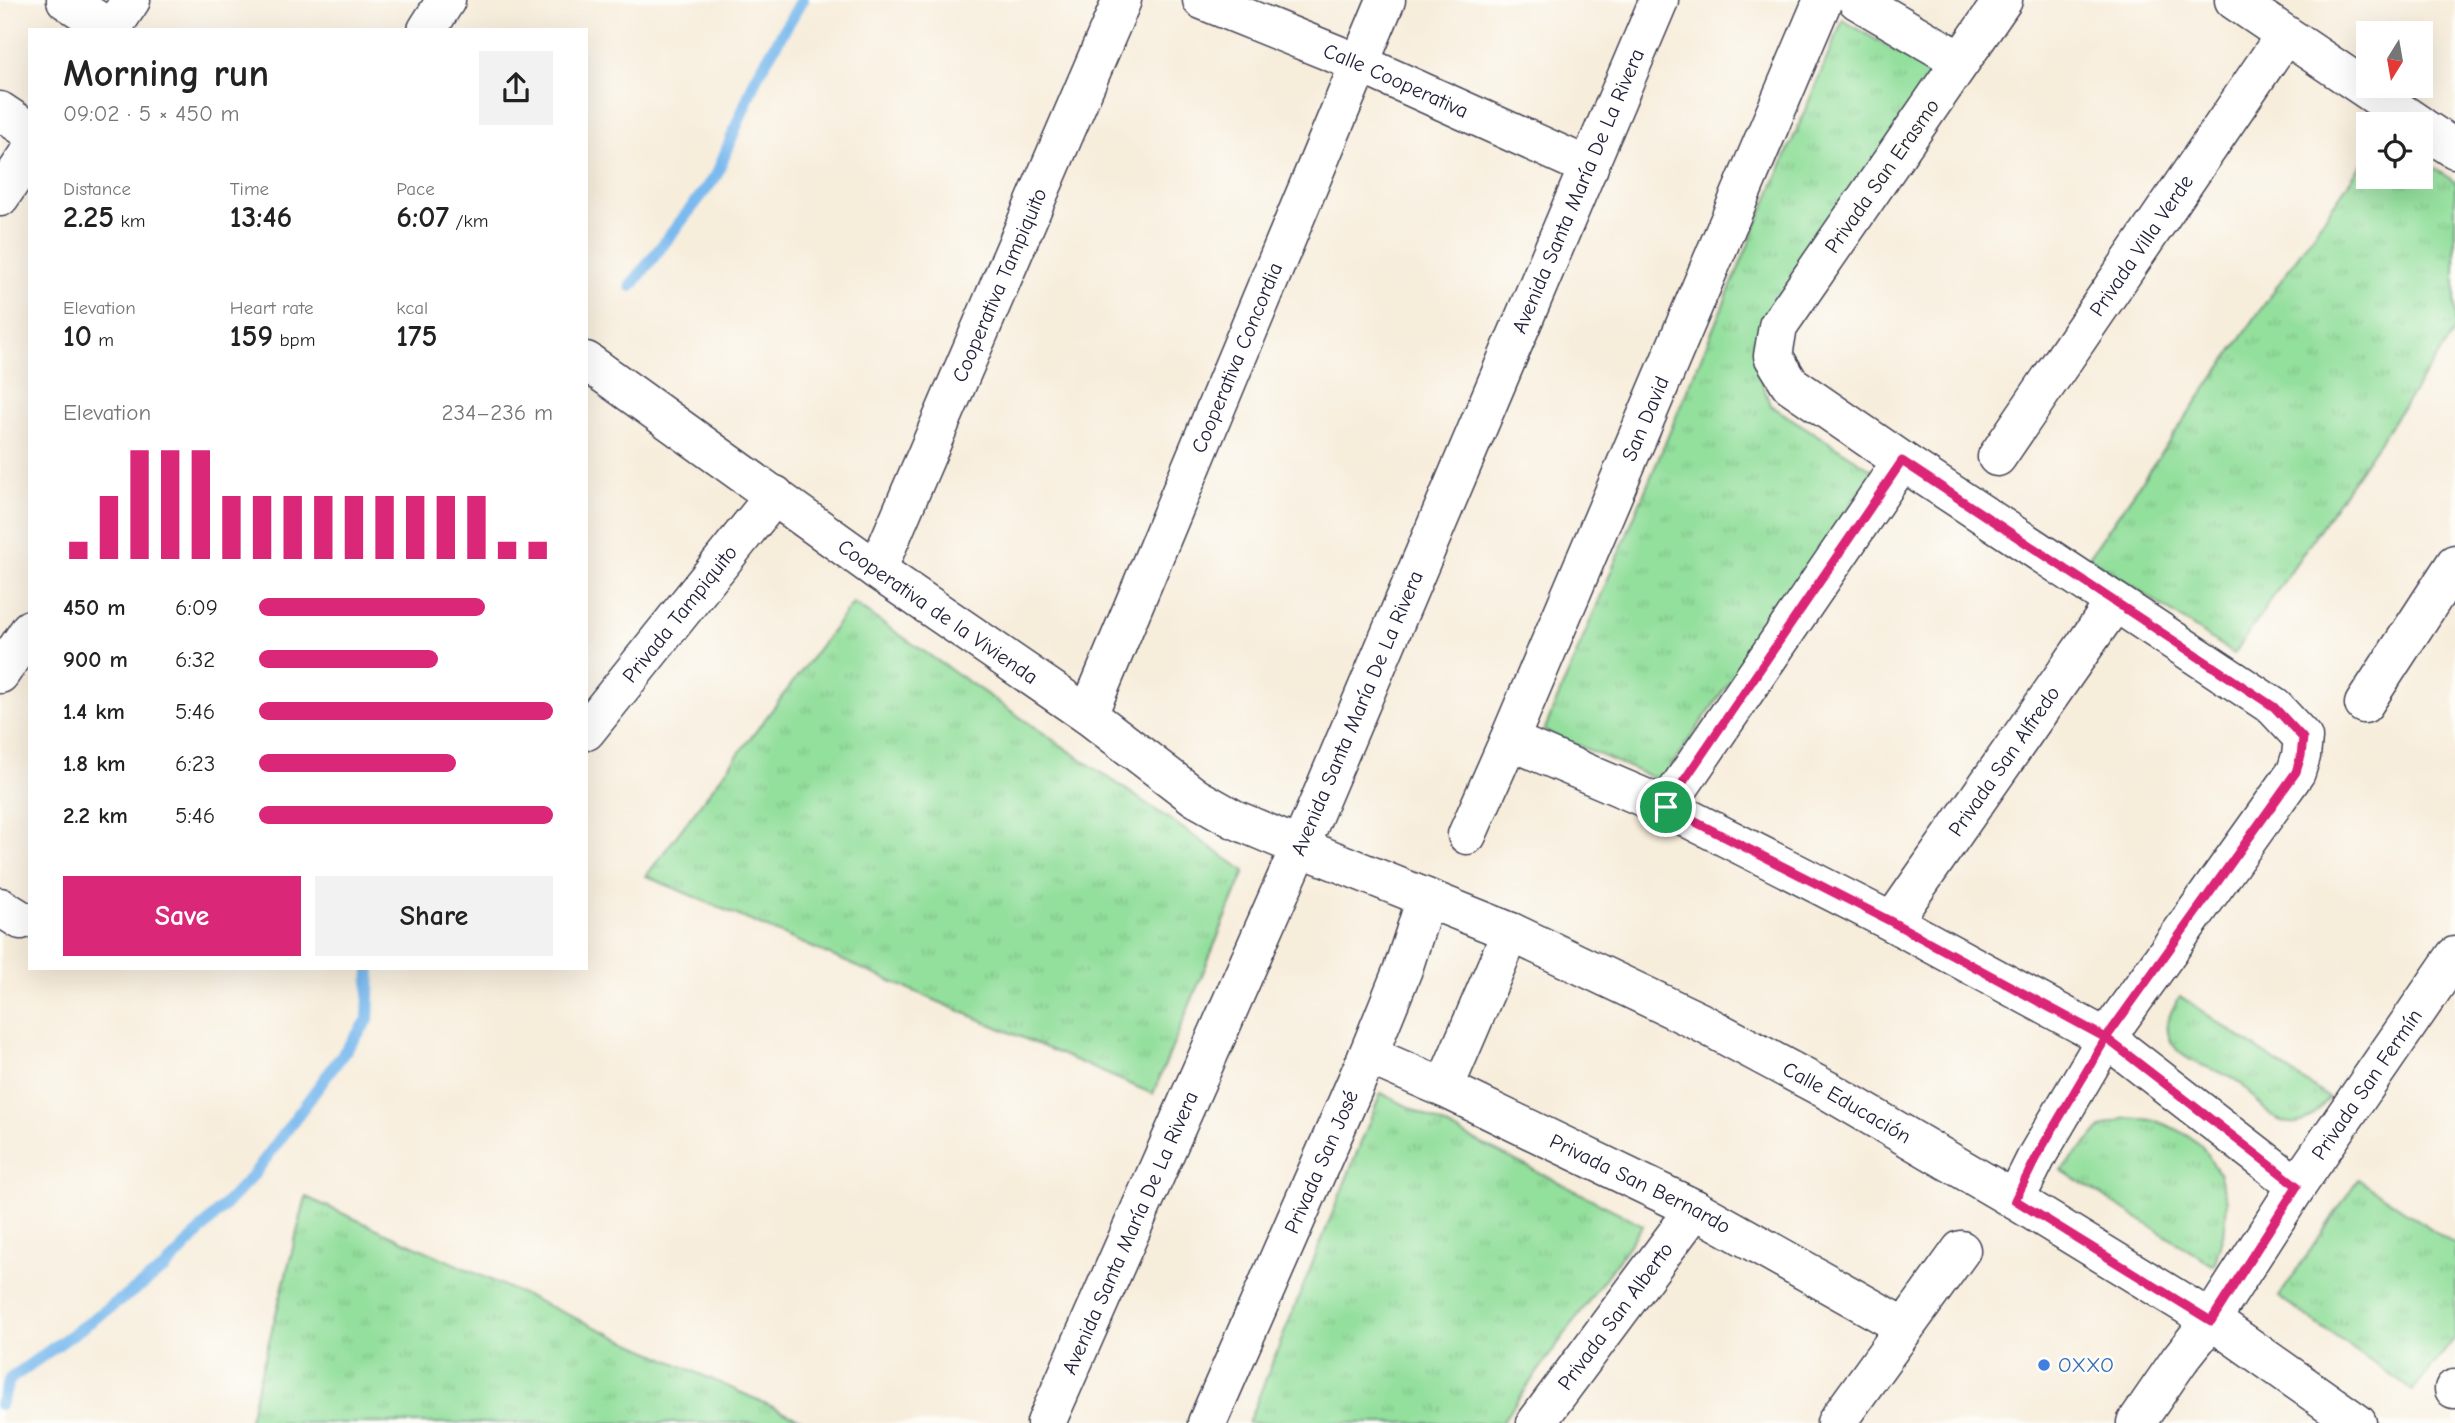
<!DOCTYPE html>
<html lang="en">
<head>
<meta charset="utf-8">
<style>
  :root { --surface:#fff; --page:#f2f2f2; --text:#222; --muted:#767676; --accent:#db2777 }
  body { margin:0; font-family:"Comic Neue",sans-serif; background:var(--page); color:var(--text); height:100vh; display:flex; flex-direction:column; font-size:26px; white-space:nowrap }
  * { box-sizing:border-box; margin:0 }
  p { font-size:23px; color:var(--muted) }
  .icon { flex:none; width:38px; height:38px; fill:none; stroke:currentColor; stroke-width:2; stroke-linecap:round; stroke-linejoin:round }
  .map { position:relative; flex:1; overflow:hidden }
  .side { position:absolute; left:28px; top:28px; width:560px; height:942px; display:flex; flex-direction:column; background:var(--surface); border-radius:0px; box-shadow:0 7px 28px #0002 }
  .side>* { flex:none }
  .needle { width:46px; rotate:191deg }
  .tools { position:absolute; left:2356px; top:21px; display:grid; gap:14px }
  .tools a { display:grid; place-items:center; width:77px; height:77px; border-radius:0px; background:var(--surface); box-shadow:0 7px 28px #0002; font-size:35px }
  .pin { position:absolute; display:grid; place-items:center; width:60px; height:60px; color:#fff; margin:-30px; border:4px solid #fff; border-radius:50%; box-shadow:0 2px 7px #0007 }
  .round { display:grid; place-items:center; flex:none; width:74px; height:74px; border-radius:0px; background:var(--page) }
  .overview { display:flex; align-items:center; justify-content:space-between; height:119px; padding:0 35px }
  h1 { font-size:38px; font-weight:700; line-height:52px }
  .figures { display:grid; grid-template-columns:repeat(3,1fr); gap:10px; height:119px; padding:7px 35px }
  .figures div { display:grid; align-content:center }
  .figures b { font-size:30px; font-weight:700 }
  .figures small { font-size:19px; font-weight:400 }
  .figures p { font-size:19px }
  .chart { height:196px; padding:14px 35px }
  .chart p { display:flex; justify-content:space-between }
  .chart svg { width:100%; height:126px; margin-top:7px; stroke:var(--accent); stroke-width:6 }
  .cta { display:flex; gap:14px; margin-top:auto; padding:14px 35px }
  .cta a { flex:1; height:80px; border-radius:0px; background:var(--accent); color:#fff; font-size:28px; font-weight:700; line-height:80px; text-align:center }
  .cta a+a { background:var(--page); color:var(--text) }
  ul { padding:0 35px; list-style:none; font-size:23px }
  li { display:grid; grid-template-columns:112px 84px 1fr; align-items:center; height:52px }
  li i { height:18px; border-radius:9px; background:var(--accent) }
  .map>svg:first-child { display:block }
  .grass { fill:url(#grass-tufts); stroke:#5a806c; stroke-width:2 }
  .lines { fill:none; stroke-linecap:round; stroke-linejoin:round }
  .stream { stroke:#7abaee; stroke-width:12 }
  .minor-casing { stroke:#424053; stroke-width:41 }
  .minor { stroke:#fff; stroke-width:38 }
  .route-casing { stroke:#fff; stroke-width:14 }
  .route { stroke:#db2777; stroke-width:9 }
  .shop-dot { fill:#3f7fe0; stroke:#fdfcf7; stroke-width:2.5 }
  .labels { text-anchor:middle; stroke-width:5; stroke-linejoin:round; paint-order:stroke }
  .street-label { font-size:21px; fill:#22223b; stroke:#fdfcf7 }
  .shop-label { font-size:21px; fill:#366cbe; stroke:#fdfcf7; text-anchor:start }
</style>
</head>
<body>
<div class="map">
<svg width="2455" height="1423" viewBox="0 0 2455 1423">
  <defs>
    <pattern id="grass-tufts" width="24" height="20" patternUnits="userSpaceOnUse" patternTransform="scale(1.75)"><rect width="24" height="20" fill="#93df9c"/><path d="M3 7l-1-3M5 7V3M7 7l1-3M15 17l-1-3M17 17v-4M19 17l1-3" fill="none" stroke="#7ebf87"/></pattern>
  </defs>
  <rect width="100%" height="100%" fill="#fdfcf7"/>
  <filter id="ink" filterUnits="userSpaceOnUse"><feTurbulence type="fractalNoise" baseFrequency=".0143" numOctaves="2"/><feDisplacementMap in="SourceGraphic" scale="14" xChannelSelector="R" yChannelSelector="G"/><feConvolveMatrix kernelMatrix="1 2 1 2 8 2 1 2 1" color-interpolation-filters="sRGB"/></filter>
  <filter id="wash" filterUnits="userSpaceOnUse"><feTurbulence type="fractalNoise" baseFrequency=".00686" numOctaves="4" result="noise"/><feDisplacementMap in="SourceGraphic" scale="28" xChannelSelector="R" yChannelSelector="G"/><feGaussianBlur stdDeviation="1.57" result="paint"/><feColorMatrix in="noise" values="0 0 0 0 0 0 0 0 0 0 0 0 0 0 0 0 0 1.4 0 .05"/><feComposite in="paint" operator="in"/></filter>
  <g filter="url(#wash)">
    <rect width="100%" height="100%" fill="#f7eddb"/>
    <g class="grass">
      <path d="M1843 20 1937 76 1759 356 1762 382 1770 405 1874 471 1661 781 1544 731Z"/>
      <path d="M2368 155V177H2420V159L2455 182V331L2234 654 2089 557Z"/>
      <path d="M853 603 1245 871 1153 1094 646 876Z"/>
      <path d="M2180 996 2329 1098C2319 1109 2310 1122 2295 1123 2270 1126 2256 1096 2240 1083 2220 1068 2188 1066 2174 1046 2161 1028 2170 1012 2180 996Z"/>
      <path d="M1381 1093 1643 1225 1501 1423H1248Z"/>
      <path d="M2126 1118 2154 1120 2178 1130 2201 1145 2219 1173 2227 1201 2225 1228 2214 1266 2061 1170 2102 1127Z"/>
      <path d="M2358 1179 2455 1245V1338L2413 1391 2279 1297Z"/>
      <path d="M306 1197 809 1423H248Z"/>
    </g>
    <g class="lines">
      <g class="stream">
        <path d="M631 286 716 176 756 78 802 0"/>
        <path d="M0 1404 10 1379 165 1268 254 1174 368 1020 370 968"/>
      </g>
    </g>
  </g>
  <g filter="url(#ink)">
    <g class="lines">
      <g class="minor-casing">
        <g id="minor">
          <path d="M66 0 112 30"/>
          <path id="s1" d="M1202 0 1358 63 1589 167"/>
          <path d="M1857 0 1961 61"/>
          <path d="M2003 0 1778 326 1773 356 1790 384 1902 461 2274 707 2303 738 2301 756 2296 772 2106 1038 2038 1154 2015 1200"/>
          <path d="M2234 0 2418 124"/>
          <path d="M111 30 131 0"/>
          <path d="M427 30 446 0"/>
          <path d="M0 111 30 131"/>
          <path d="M2420 126 2455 149"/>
          <path d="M0 197 30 153"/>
          <path id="s2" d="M586 361 877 570 1088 715 1195 797 1234 819 1300 847 1511 932 1700 1022 1827 1090 2015 1200 2211 1320 2357 1423"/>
          <path id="s3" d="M1997 457 2285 35"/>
          <path id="s4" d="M877 570 1122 0"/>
          <path d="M0 674 30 629"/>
          <path d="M2364 704 2455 564"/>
          <path id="s5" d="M1088 715 1386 0"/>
          <path id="s6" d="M586 731 775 495"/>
          <path d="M1509 740 1666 807 1892 922 2106 1038 2297 1186"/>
          <path d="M1666 807 1902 461"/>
          <path id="s7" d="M1467 835 1509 740 1823 0"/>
          <path d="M0 907 21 920"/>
          <path id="s8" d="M1892 922 2115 602"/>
          <path id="s9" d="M1368 1055 1444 1088 1695 1209 1905 1327"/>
          <path d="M1444 1088 1511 932"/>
          <path d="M2454 1389H2455"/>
          <path id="s10" d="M1046 1423 1300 847 1659 0"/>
          <path id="s11" d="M1207 1423 1368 1055 1403 969 1426 898"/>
          <path id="s12" d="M1536 1423 1695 1209"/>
          <path d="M1836 1423 1961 1250"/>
          <path id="s13" d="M2136 1423 2180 1359 2211 1320 2297 1186 2455 956"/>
        </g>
      </g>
      <use href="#minor" class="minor"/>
    </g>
  </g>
  <g class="lines" filter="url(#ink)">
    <g class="route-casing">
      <path id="route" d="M1666 807 1892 922 2106 1038 2038 1154 2015 1200 2211 1321 2297 1186 2106 1038 2296 772 2301 756 2303 738 2274 707 1902 461 1666 807"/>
    </g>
    <use href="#route" class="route"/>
  </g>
  <circle class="shop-dot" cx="2044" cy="1365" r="7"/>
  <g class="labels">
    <g class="street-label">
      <text dy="7" stroke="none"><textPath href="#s1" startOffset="210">Calle Cooperativa</textPath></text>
      <text transform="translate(1882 176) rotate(-55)" y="7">Privada San Erasmo</text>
      <text dy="7" stroke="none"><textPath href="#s10" startOffset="1342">Avenida Santa María De La Rivera</textPath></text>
      <text dy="7" stroke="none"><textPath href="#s3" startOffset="256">Privada Villa Verde</textPath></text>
      <text dy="7" stroke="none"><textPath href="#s4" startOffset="310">Cooperativa Tampiquito</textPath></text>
      <text dy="7" stroke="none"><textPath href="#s5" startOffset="387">Cooperativa Concordia</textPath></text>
      <text dy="7" stroke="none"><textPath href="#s7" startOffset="453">San David</textPath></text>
      <text dy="7" stroke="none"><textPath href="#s2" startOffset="432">Cooperativa de la Vivienda</textPath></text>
      <text dy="7" stroke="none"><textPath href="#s6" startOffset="150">Privada Tampiquito</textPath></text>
      <text dy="7" stroke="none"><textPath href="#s10" startOffset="775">Avenida Santa María De La Rivera</textPath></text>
      <text dy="7" stroke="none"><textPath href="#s8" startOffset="196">Privada San Alfredo</textPath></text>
      <text dy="7" stroke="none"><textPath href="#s13" startOffset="410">Privada San Fermín</textPath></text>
      <text dy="7" stroke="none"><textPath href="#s2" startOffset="1470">Calle Educación</textPath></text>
      <text dy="7" stroke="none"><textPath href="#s11" startOffset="285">Privada San José</textPath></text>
      <text dy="7" stroke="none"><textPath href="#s9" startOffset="301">Privada San Bernardo</textPath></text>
      <text dy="7" stroke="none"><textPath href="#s10" startOffset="208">Avenida Santa María De La Rivera</textPath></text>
      <text dy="7" stroke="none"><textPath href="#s12" startOffset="133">Privada San Alberto</textPath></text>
    </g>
    <g class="shop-label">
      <text x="2058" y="1372">OXXO</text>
    </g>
  </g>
</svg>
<div class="tools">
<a><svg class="needle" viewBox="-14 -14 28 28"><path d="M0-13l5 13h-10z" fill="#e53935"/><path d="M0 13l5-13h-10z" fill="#767676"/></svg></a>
<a><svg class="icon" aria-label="locate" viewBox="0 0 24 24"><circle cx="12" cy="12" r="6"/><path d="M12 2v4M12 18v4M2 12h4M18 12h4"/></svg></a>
</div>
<div class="pin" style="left:1666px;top:807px;background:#1e9e55"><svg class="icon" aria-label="arrive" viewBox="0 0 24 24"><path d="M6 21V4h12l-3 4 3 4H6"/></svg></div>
<section class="side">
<div class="overview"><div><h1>Morning run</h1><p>09:02 · 5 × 450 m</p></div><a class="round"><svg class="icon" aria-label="share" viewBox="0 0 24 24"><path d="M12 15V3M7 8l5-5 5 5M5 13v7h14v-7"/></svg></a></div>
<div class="figures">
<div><p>Distance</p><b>2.25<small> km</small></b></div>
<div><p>Time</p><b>13:46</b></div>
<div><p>Pace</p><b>6:07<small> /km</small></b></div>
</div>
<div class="figures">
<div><p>Elevation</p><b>10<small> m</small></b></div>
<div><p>Heart rate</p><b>159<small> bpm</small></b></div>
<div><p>kcal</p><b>175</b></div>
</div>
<div class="chart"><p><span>Elevation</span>234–236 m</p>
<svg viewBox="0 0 160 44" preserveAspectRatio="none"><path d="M5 44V38M15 44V22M25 44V6M35 44V6M45 44V6M55 44V22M65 44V22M75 44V22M85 44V22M95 44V22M105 44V22M115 44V22M125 44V22M135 44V22M145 44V38M155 44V38"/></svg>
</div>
<ul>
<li><b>450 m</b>6:09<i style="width:77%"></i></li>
<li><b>900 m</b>6:32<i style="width:61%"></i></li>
<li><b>1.4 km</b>5:46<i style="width:100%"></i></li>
<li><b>1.8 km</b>6:23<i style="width:67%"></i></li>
<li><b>2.2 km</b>5:46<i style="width:100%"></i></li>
</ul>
<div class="cta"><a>Save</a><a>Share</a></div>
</section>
</div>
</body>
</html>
